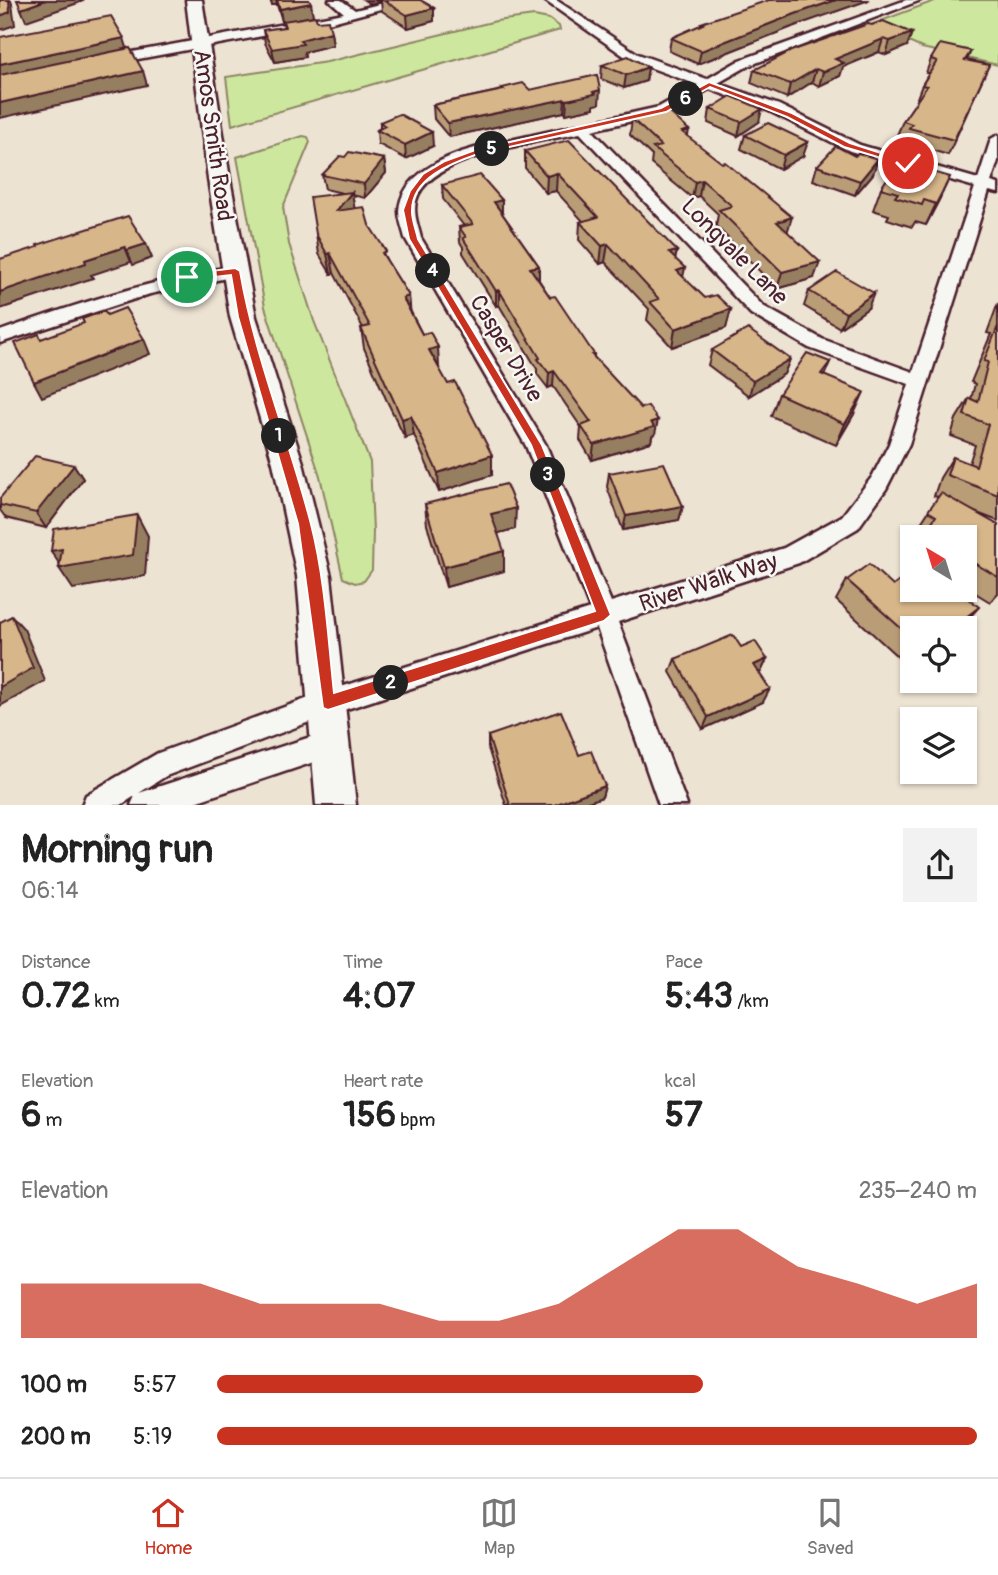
<!DOCTYPE html>
<html lang="en">
<head>
<meta charset="utf-8">
<style>
  :root { --surface:#fff; --page:#f2f2f2; --text:#222; --muted:#767676; --line:#e0e0e0; --accent:#c8321e }
  body { margin:0; font-family:Pangolin,sans-serif; background:var(--page); color:var(--text); height:100vh; display:flex; flex-direction:column; font-size:26px; white-space:nowrap }
  * { box-sizing:border-box; margin:0 }
  p { font-size:23px; color:var(--muted) }
  .icon { flex:none; width:38px; height:38px; fill:none; stroke:currentColor; stroke-width:2; stroke-linecap:round; stroke-linejoin:round }
  .map { position:relative; height:805px; overflow:hidden }
  .details { display:flex; flex-direction:column; background:var(--surface); flex:1 }
  .details>* { flex:none }
  .needle { width:46px; rotate:322deg }
  .tools { position:absolute; left:900px; top:525px; display:grid; gap:14px }
  .tools a { display:grid; place-items:center; width:77px; height:77px; border-radius:0px; background:var(--surface); box-shadow:0 2px 5px #0004; font-size:35px }
  .pin { position:absolute; display:grid; place-items:center; width:60px; height:60px; color:#fff; margin:-30px; border:4px solid #fff; border-radius:50%; box-shadow:0 2px 7px #0007 }
  .km { position:absolute; width:35px; height:35px; margin:-18px; border-radius:50%; background:#222; color:#fff; font-size:19px; line-height:35px; text-align:center }
  .round { display:grid; place-items:center; flex:none; width:74px; height:74px; border-radius:0px; background:var(--page) }
  .headline { display:flex; align-items:center; justify-content:space-between; height:119px; padding:0 21px }
  h1 { font-size:38px; font-weight:800; line-height:52px }
  .metrics { display:grid; grid-template-columns:repeat(3,1fr); gap:10px; height:119px; padding:7px 21px }
  .metrics div { display:grid; align-content:center }
  .metrics b { font-size:35px; font-weight:800 }
  .metrics small { font-size:19px; font-weight:400 }
  .metrics p { font-size:19px }
  .chart { height:196px; padding:14px 21px }
  .chart p { display:flex; justify-content:space-between }
  .chart svg { width:100%; height:126px; margin-top:7px; fill:var(--accent); opacity:.7 }
  ul { padding:0 21px; list-style:none; font-size:23px }
  li { display:grid; grid-template-columns:112px 84px 1fr; align-items:center; height:52px }
  li i { height:18px; border-radius:9px; background:var(--accent) }
  .dock { display:flex; justify-content:space-around; align-items:center; height:98px; border-top:2px solid var(--line); background:var(--surface); font-size:19px; color:var(--muted) }
  .dock a { display:grid; justify-items:center; gap:4px }
  .dock .selected { color:var(--accent) }
  .map>svg:first-child { display:block }
  .green { fill:#cde89e; stroke:#8c8464; stroke-width:2 }
  .lines { fill:none; stroke-linecap:round; stroke-linejoin:round }
  .street-casing { stroke:#4a1f2b; stroke-width:5 }
  .secondary-casing { stroke:#4a1f2b; stroke-width:5 }
  .street { fill:#f6f6f2; fill-rule:evenodd }
  .secondary { fill:#f6f6f2; fill-rule:evenodd }
  .wall { fill:#b99d77; stroke:#4a1f2b; stroke-width:2 }
  .shaded-wall { fill:#967f61; stroke:#4a1f2b; stroke-width:2 }
  .building { fill:#d7b68a; stroke:#4a1f2b; stroke-width:2 }
  .route { fill:#c8321e; stroke:#fff; stroke-width:2 }
  .labels { text-anchor:middle; stroke-width:5; stroke-linejoin:round; paint-order:stroke }
  .street-label { font-size:23px; fill:#4a1f2b; stroke:#f6f6f2 }
</style>
</head>
<body>
<div class="map">
<svg width="998" height="805" viewBox="0 0 998 805">
  <rect width="100%" height="100%" fill="#ede3d3"/>
  <filter id="ink" filterUnits="userSpaceOnUse"><feTurbulence type="fractalNoise" baseFrequency=".0143" numOctaves="2"/><feDisplacementMap in="SourceGraphic" scale="14" xChannelSelector="R" yChannelSelector="G"/><feConvolveMatrix kernelMatrix="1 2 1 2 8 2 1 2 1" color-interpolation-filters="sRGB"/></filter>
  <g filter="url(#ink)">
    <g class="green">
      <path d="M937 0H998V65L922 48 870 25Z"/>
      <path d="M534 16 549 19 559 26 560 30 232 125 226 77 327 62 496 21Z"/>
      <path d="M303 136 308 137 310 142 283 207 289 244 314 321 370 462 373 531 372 570 364 581 355 583 343 578 320 476 265 307 237 157Z"/>
    </g>
    <g class="lines">
      <g class="street-casing">
        <g id="street">
          <path d="M329 0H341L355 10 396 0H414L317 26 111 64 105 60 111 56 344 13Z"/>
          <path d="M544 0H556L638 54 707 79 740 60 906 0H921L748 66 718 83 779 105 860 145 978 179 991 139 998 135V161L991 182 998 184V193L989 191 909 444 886 489 858 528 799 563 618 622 687 805H659L597 628 328 715 166 776 139 793 332 730 341 734 345 743 341 752 332 756 186 805H131L135 796 121 805H82L86 795 158 753 328 691 590 609 526 446 405 238C403 229 399 220 399 211 401 175 445 156 475 148L659 107 698 85 630 60ZM709 89 769 111 850 151 975 187 913 372 822 339 763 306 592 130 668 113ZM580 133 751 314 809 348 909 384 889 444 872 477 842 516 784 548 611 602 546 445 421 238C418 225 413 214 416 201 428 155 540 142 580 133Z"/>
          <path d="M235 266 243 271 241 275 150 294 0 343V331C77 304 154 279 235 266Z"/>
        </g>
      </g>
      <g class="secondary-casing">
        <path id="secondary" d="M186 0H202L230 179 256 317 303 463 331 576 356 805H316L297 576 273 463 230 317 208 179Z"/>
      </g>
      <use href="#street" class="street"/>
      <use href="#secondary" class="secondary"/>
    </g>
    <g class="wall">
      <path d="M270 0H309L313 16 317 21 331 32 333 45 304 52 305 57 275 62 265 43 263 30 284 27 277 5H272Z"/>
      <path d="M364 0H420L434 8V21L408 28 382 11 381 1 370 4Z"/>
      <path d="M701 23 792 27 698 64 669 51 671 38 701 25Z"/>
      <path d="M868 24 907 46 886 55 879 52 843 67 840 76 819 86 812 82 787 98 751 83 754 70Z"/>
      <path d="M971 51 967 60 989 65 948 155 904 142 905 138 897 135 903 121 918 99 917 98 922 85 929 73H926L931 59Z"/>
      <path d="M602 65 648 67 646 81 624 88 601 79Z"/>
      <path d="M502 88 530 90 599 104 594 105V108L566 114 564 112 449 137 434 119 433 105 502 90Z"/>
      <path d="M710 109 759 122 738 136 708 123Z"/>
      <path d="M632 119 688 137 787 231 814 278 777 289 716 226 718 214 699 196 692 198 651 164 652 156 630 135Z"/>
      <path d="M380 122 433 146 406 159 378 144 377 130 380 128Z"/>
      <path d="M745 135 803 156 780 169 741 149Z"/>
      <path d="M525 151 677 251 675 259 683 277 705 298 731 309 726 328 672 347 647 320 649 309 605 262 600 264 579 240 580 222 583 221 556 191 546 193 525 168Z"/>
      <path d="M345 157 384 159 386 173 365 198 352 195 354 208 369 225 387 261 409 296 410 310 492 475 439 492 414 435 405 438 386 399 364 348 361 328H363L334 273 331 274 319 254 316 234 342 193 325 189 322 175Z"/>
      <path d="M817 166 873 174 855 195 813 180Z"/>
      <path d="M442 185 502 213 539 266V280L550 297 594 354V357L655 434 652 436 651 442 592 460 580 440 581 427 553 386 548 388 537 374V369L499 305 496 306 463 253V247L460 242 459 227 464 226 443 199Z"/>
      <path d="M881 188 940 198 926 225 915 222 912 227 887 219 889 215 873 210Z"/>
      <path d="M809 291 868 308 840 328 804 306Z"/>
      <path d="M998 303V521L972 511 998 525V593L990 602 964 586V537H922L915 532 938 497 934 496 940 478 953 457 969 464 975 445 951 436 956 419 969 398 971 399 975 384 971 382 991 334 987 333Z"/>
      <path d="M712 350 790 359 784 374 749 396 708 365Z"/>
      <path d="M830 362 824 376 854 414 836 445 771 416 779 394Z"/>
      <path d="M74 465 83 479 46 528 6 518 0 510V498Z"/>
      <path d="M609 473 683 506 679 520 623 530 607 487Z"/>
      <path d="M425 504 515 529 498 533 504 571 446 587 427 525Z"/>
      <path d="M847 580 893 586 962 626 912 628V668L911 669 836 600Z"/>
      <path d="M741 647 767 659 761 672 759 673 763 702 703 729 670 672 675 659Z"/>
      <path d="M488 736 605 786 602 797 580 805H506L488 748Z"/>
    </g>
    <g class="shaded-wall">
      <path d="M9 0H11L12 4 15 25 0 30V16Z"/>
      <path d="M46 0H84L78 3 26 21 21 9Z"/>
      <path d="M271 0H276L277 5H272Z"/>
      <path d="M370 0H381V1L370 4Z"/>
      <path d="M836 0H869L792 27 698 64 701 51 795 14Z"/>
      <path d="M311 3 313 16 282 22 280 9Z"/>
      <path d="M434 8V21L408 28 407 15Z"/>
      <path d="M331 32 333 45 304 52 305 57 275 62 272 49 300 40Z"/>
      <path d="M912 33 907 46 886 55 890 41Z"/>
      <path d="M124 38 128 51 0 78V64Z"/>
      <path d="M883 39 879 52 843 67 840 76 819 86 823 72 835 59Z"/>
      <path d="M648 67 646 81 624 88 626 75Z"/>
      <path d="M816 69 812 82 787 98 790 84Z"/>
      <path d="M143 71 147 85 0 118V103Z"/>
      <path d="M600 90 599 104 594 105V108L566 114 567 100Z"/>
      <path d="M565 99 564 112 449 137 448 123Z"/>
      <path d="M762 109 759 122 738 136 741 122Z"/>
      <path d="M689 130 686 146 682 132Z"/>
      <path d="M432 132 433 146 406 159 405 145Z"/>
      <path d="M808 142 803 156 780 169 784 155Z"/>
      <path d="M384 159 386 173 365 198 364 184Z"/>
      <path d="M878 159 873 174 855 195 860 181Z"/>
      <path d="M557 173 556 191 546 193 547 176Z"/>
      <path d="M950 177 940 198 926 225 936 204Z"/>
      <path d="M702 180 699 196 692 198 695 182Z"/>
      <path d="M352 192 355 211H336Z"/>
      <path d="M502 200V214L494 202Z"/>
      <path d="M792 217 787 233 777 222Z"/>
      <path d="M146 244 152 258 133 265 127 250Z"/>
      <path d="M608 244 605 262 600 264 602 246Z"/>
      <path d="M125 247 131 262 91 275 93 278 0 309V292L85 260Z"/>
      <path d="M677 251 673 269 669 253Z"/>
      <path d="M330 253 334 273 331 274 327 254Z"/>
      <path d="M820 262 814 278 777 289 782 272Z"/>
      <path d="M539 266V281L530 268Z"/>
      <path d="M685 268 681 286 677 271Z"/>
      <path d="M499 290V305L496 306V291Z"/>
      <path d="M874 293 868 308 840 328 846 313Z"/>
      <path d="M409 296 411 316 403 298Z"/>
      <path d="M731 309 726 328 672 347 675 329Z"/>
      <path d="M144 339 150 354 42 397 34 382Z"/>
      <path d="M438 347 439 367 429 350Z"/>
      <path d="M790 359 784 374 749 396 753 381Z"/>
      <path d="M554 371 553 386 548 388 549 373Z"/>
      <path d="M864 392 854 414 836 445 845 424Z"/>
      <path d="M411 416 414 435 405 438 402 419Z"/>
      <path d="M658 420 655 434 652 436 651 442 592 460 594 445Z"/>
      <path d="M492 455V475L439 492 438 473Z"/>
      <path d="M74 465 83 479 46 528 36 513Z"/>
      <path d="M683 506 679 520 623 530 626 516Z"/>
      <path d="M516 508 515 529 491 535V514Z"/>
      <path d="M137 515 148 536 145 576 73 589 59 568H62L51 551Z"/>
      <path d="M504 551V571L446 587 444 567Z"/>
      <path d="M979 607 960 628H952Z"/>
      <path d="M12 616 24 629 45 681 0 706V687Z"/>
      <path d="M767 659 761 672 747 678 754 665Z"/>
      <path d="M770 689 763 702 703 729 708 717Z"/>
      <path d="M605 786 602 797 580 805H554Z"/>
    </g>
    <g class="building">
      <path d="M0 0H9L10 12 0 16Z"/>
      <path d="M17 0H46L21 9Z"/>
      <path d="M277 0H309L311 3 280 9Z"/>
      <path d="M383 0H420L434 8 407 15Z"/>
      <path d="M769 0H836L795 14 701 51 671 38 703 24 701 23Z"/>
      <path d="M111 16 124 38 0 64V37Z"/>
      <path d="M315 16 317 21 328 20 331 32 300 40 303 44 272 49 263 30 285 27 283 21Z"/>
      <path d="M883 21 912 33 890 41 883 39 835 59 844 63 823 72 816 69 790 84 754 70 791 51 868 24 872 25Z"/>
      <path d="M940 44 971 51 965 60 989 65 954 140 909 128 912 124 903 121 927 86 922 85 937 61 931 59Z"/>
      <path d="M130 48 143 71 0 103V75Z"/>
      <path d="M628 56 648 67 626 75 602 65Z"/>
      <path d="M597 75 600 90 593 92 595 94 567 100 565 99 448 123 433 105 504 90 502 88 523 83 530 90Z"/>
      <path d="M731 96 762 109 741 122 710 109Z"/>
      <path d="M668 111 689 130 682 132 722 163 725 162 792 217 777 222 820 262 782 272 719 210 732 206 702 180 695 182 653 148 661 146 632 119Z"/>
      <path d="M399 114 432 132 405 145 377 130 385 126 380 122Z"/>
      <path d="M768 123 808 142 784 155 745 135Z"/>
      <path d="M569 140 677 251 669 253 685 268 677 271 705 298 716 295 731 309 675 329 650 302 659 299 608 244 602 246 580 222 598 217 557 173 547 176 525 151Z"/>
      <path d="M836 146 855 156 858 153 878 159 860 181 817 166Z"/>
      <path d="M349 152 384 159 364 184 322 175 340 156 345 157Z"/>
      <path d="M893 170 924 179 929 171 950 177 936 204 924 200 922 205 895 197 898 193 881 188Z"/>
      <path d="M480 175 502 200 494 202 539 266 530 268 550 297 555 296 594 354 592 355 641 408 648 406 658 420 651 422 654 427 594 445 581 426 591 422 554 371 549 373 538 359 540 358 499 290 496 291 463 238 466 237 459 227 473 224 442 185Z"/>
      <path d="M352 192 336 211 364 207 369 225 386 251 382 253 409 296 403 298 422 334 430 332 438 347 429 350 448 384 455 382 492 455 438 473 411 416 402 419 361 328 370 326 330 253 327 254 316 234 310 197Z"/>
      <path d="M128 216 146 244 127 250 125 247 85 260 86 263 0 292V259L38 247 37 245Z"/>
      <path d="M837 272 874 293 846 313 809 291Z"/>
      <path d="M125 308 144 339 34 382 15 343 39 334 41 339 84 323 82 319 104 311 107 315Z"/>
      <path d="M998 326V495L947 475 953 457 976 466 988 424 964 415 969 398 978 402 988 362 984 361Z"/>
      <path d="M748 329 790 359 753 381 712 350Z"/>
      <path d="M807 353 830 362 821 374 864 392 845 424 779 394Z"/>
      <path d="M35 456 74 465 36 513 0 505V498Z"/>
      <path d="M664 463 683 506 626 516 609 473Z"/>
      <path d="M506 484 516 508 491 514 504 551 444 567 425 504Z"/>
      <path d="M941 493 998 525V577L964 557V537H931L924 533 936 516 928 511Z"/>
      <path d="M137 515 133 555 59 568 62 549 51 551 54 529Z"/>
      <path d="M869 564 893 586 912 571V590H958L979 607 952 628H912V638L847 580Z"/>
      <path d="M12 616 33 668 0 687V622Z"/>
      <path d="M733 635 741 647 755 641 767 659 754 665 770 689 708 717 675 659Z"/>
      <path d="M561 711 579 755 591 751 605 786 554 805H510L488 736Z"/>
    </g>
  </g>
  <path class="route" d="M709 82 792 113 850 143 912 163 908 166 844 147 787 117 710 87 666 112 478 154C452 163 411 178 412 212 412 220 416 230 418 239L542 445 611 615 604 621 328 710 323 708 298 524 238 317 231 275 187 280 183 277 187 274 235 268 240 271C255 358 289 439 311 524 325 579 328 637 334 693L595 611 531 445 409 239 403 210 410 191 423 174 445 161 475 150 661 108Z"/>
  <g class="labels">
    <g class="street-label">
      <text transform="translate(214 135) rotate(82)" y="8">Amos Smith Road</text>
      <text transform="translate(735 251) rotate(45)" y="8">Longvale Lane</text>
      <text transform="translate(507 348) rotate(59)" y="8">Casper Drive</text>
      <text transform="translate(708 582) rotate(-18)" y="8">River Walk Way</text>
    </g>
  </g>
</svg>
<div class="tools">
<a><svg class="needle" viewBox="-14 -14 28 28"><path d="M0-13l5 13h-10z" fill="#e53935"/><path d="M0 13l5-13h-10z" fill="#767676"/></svg></a>
<a><svg class="icon" aria-label="locate" viewBox="0 0 24 24"><circle cx="12" cy="12" r="6"/><path d="M12 2v4M12 18v4M2 12h4M18 12h4"/></svg></a>
<a><svg class="icon" aria-label="layers" viewBox="0 0 24 24"><path d="M12 4l9 5-9 5-9-5zM3 14l9 5 9-5"/></svg></a>
</div>
<div class="pin" style="left:187px;top:277px;background:#1e9e55"><svg class="icon" aria-label="arrive" viewBox="0 0 24 24"><path d="M6 21V4h12l-3 4 3 4H6"/></svg></div>
<div class="pin" style="left:908px;top:163px;background:#d93025"><svg class="icon" aria-label="check" viewBox="0 0 24 24"><path d="M5 12l5 5 9-10"/></svg></div>
<b class="km" style="left:279px;top:436px">1</b>
<b class="km" style="left:391px;top:683px">2</b>
<b class="km" style="left:548px;top:475px">3</b>
<b class="km" style="left:433px;top:271px">4</b>
<b class="km" style="left:492px;top:149px">5</b>
<b class="km" style="left:686px;top:99px">6</b>
</div>
<section class="details">
<div class="headline"><div><h1>Morning run</h1><p>06:14</p></div><a class="round"><svg class="icon" aria-label="share" viewBox="0 0 24 24"><path d="M12 15V3M7 8l5-5 5 5M5 13v7h14v-7"/></svg></a></div>
<div class="metrics">
<div><p>Distance</p><b>0.72<small> km</small></b></div>
<div><p>Time</p><b>4:07</b></div>
<div><p>Pace</p><b>5:43<small> /km</small></b></div>
</div>
<div class="metrics">
<div><p>Elevation</p><b>6<small> m</small></b></div>
<div><p>Heart rate</p><b>156<small> bpm</small></b></div>
<div><p>kcal</p><b>57</b></div>
</div>
<div class="chart"><p><span>Elevation</span>235–240 m</p>
<svg viewBox="0 0 160 44" preserveAspectRatio="none"><path d="M0 44V25L10 25L20 25L30 25L40 32L50 32L60 32L70 38L80 38L90 32L100 19L110 6L120 6L130 19L140 25L150 32L160 25V44z"/></svg>
</div>
<ul>
<li><b>100 m</b>5:57<i style="width:64%"></i></li>
<li><b>200 m</b>5:19<i style="width:100%"></i></li>
</ul>
</section>
<nav class="dock">
<a class="selected"><svg class="icon" aria-label="home" viewBox="0 0 24 24"><path d="M3 11l9-7 9 7M6 9v11h12V9"/></svg>Home</a>
<a><svg class="icon" aria-label="map" viewBox="0 0 24 24"><path d="M3 6l6-2 6 2 6-2v14l-6 2-6-2-6 2zM9 4v14M15 6v14"/></svg>Map</a>
<a><svg class="icon" aria-label="saved" viewBox="0 0 24 24"><path d="M7 4h10v16l-5-4-5 4z"/></svg>Saved</a>
</nav>
</body>
</html>
